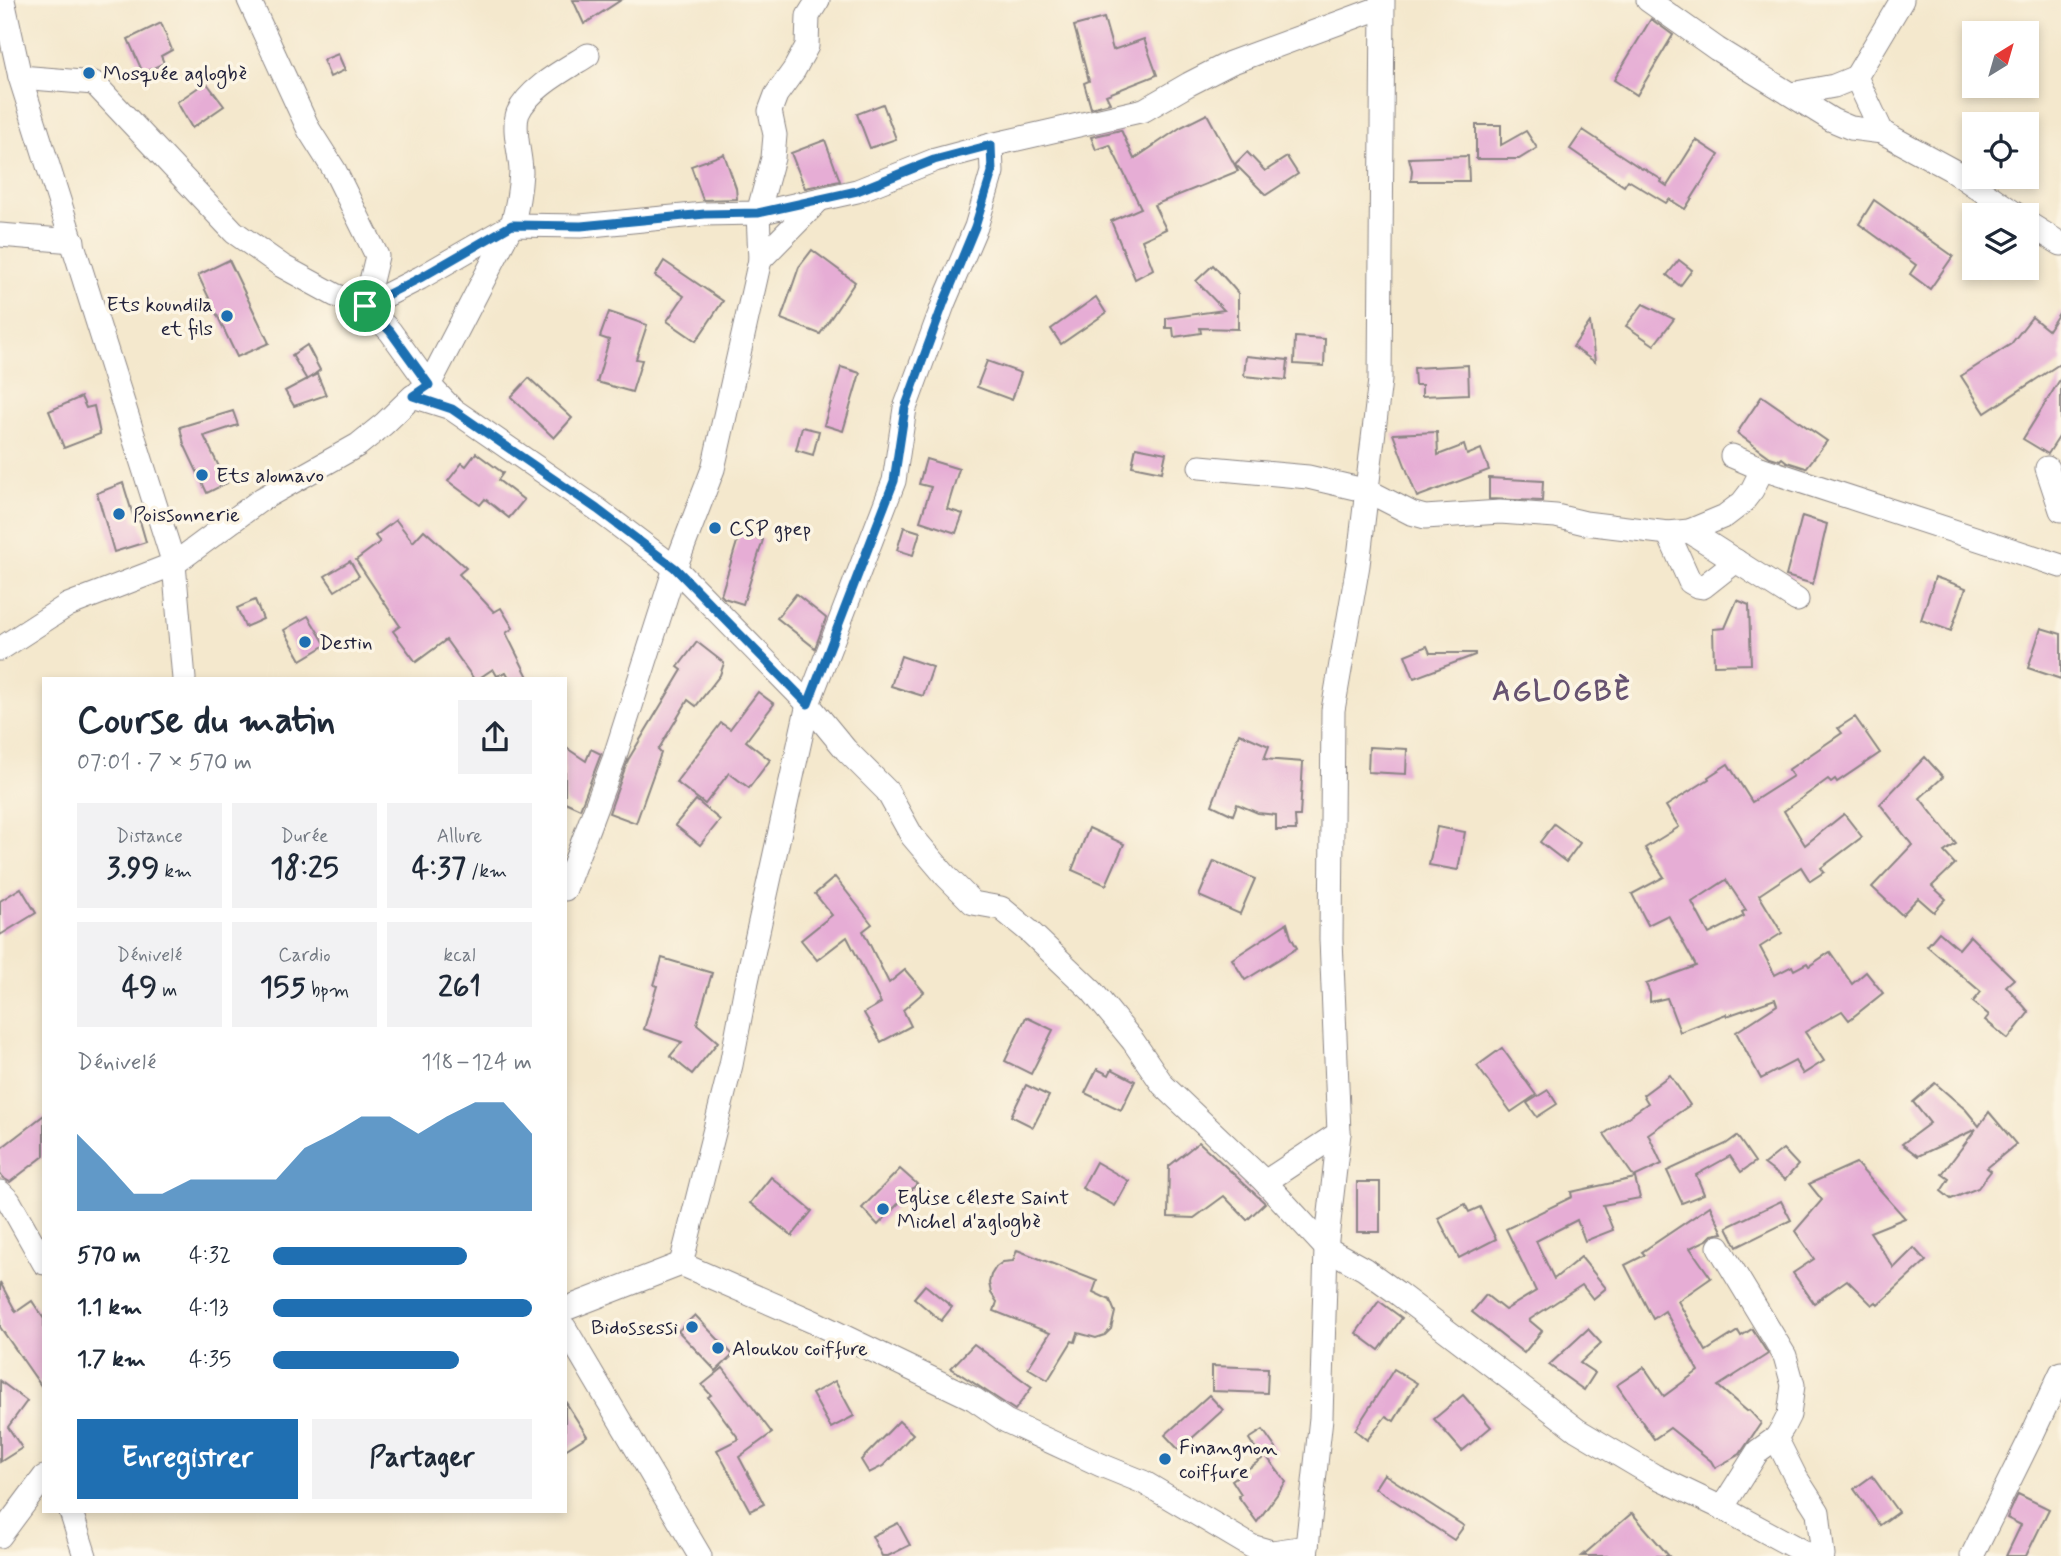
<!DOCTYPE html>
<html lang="fr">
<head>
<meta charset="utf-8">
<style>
  :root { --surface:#fff; --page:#f2f2f3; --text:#1f2937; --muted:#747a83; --accent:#1f6fb2 }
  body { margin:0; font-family:Mynerve,sans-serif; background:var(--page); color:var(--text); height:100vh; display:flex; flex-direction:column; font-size:26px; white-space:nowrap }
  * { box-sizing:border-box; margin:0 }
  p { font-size:23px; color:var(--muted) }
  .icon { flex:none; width:38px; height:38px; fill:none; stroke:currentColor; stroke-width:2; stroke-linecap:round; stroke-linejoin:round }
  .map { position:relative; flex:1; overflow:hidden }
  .panel { position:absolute; left:42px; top:677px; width:525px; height:836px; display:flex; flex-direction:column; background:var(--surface); border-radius:0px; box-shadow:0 4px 10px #0003 }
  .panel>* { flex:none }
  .needle { width:46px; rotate:37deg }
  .tools { position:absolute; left:1962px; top:21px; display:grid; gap:14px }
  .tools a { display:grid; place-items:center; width:77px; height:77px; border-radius:0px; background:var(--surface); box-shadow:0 4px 10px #0003; font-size:35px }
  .pin { position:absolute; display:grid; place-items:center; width:60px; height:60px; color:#fff; margin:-30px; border:4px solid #fff; border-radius:50%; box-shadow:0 2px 7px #0007 }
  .round { display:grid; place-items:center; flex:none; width:74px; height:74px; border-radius:0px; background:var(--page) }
  .head { display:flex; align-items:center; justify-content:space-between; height:119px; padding:0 35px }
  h1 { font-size:38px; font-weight:800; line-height:52px }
  .stats { display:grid; grid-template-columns:repeat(3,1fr); gap:10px; height:119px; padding:7px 35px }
  .stats div { display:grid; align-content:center; border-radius:0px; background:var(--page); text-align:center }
  .stats b { font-size:30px; font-weight:800 }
  .stats small { font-size:19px; font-weight:400 }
  .stats p { font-size:19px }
  .chart { height:196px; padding:14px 35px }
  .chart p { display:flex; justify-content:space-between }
  .chart svg { width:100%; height:126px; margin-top:7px; fill:var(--accent); opacity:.7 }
  .cta { display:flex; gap:14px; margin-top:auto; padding:14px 35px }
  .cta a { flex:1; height:80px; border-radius:0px; background:var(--accent); color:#fff; font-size:28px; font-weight:800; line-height:80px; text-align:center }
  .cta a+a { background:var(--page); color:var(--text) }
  ul { padding:0 35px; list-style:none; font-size:23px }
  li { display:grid; grid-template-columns:112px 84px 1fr; align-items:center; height:52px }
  li i { height:18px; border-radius:9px; background:var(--accent) }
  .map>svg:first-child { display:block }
  .building { fill:#e6add5; fill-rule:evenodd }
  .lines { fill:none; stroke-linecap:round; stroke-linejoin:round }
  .street-casing { stroke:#8b8584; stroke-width:25 }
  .street { stroke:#fff; stroke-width:23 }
  .route-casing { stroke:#fff; stroke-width:14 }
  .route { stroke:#1f6fb2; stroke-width:9 }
  .poi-dot { fill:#1f6fb2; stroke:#fcf5e5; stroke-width:2.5 }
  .labels { text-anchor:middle; stroke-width:7; stroke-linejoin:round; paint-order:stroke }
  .poi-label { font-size:21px; fill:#22223b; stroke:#fcf5e5; text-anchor:start }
  .district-label { font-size:28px; font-weight:bold; letter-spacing:2px; fill:#675371; stroke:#fcf5e5 }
</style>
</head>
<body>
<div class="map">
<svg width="2061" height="1556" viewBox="0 0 2061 1556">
  <rect width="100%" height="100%" fill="#fcf5e5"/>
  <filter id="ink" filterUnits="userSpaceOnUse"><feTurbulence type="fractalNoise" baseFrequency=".0143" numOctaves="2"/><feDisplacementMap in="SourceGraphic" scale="14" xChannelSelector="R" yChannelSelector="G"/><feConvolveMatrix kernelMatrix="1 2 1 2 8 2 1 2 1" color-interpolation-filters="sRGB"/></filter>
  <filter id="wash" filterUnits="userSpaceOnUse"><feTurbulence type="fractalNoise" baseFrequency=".00686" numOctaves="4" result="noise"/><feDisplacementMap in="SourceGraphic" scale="28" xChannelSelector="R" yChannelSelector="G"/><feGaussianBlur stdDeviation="1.57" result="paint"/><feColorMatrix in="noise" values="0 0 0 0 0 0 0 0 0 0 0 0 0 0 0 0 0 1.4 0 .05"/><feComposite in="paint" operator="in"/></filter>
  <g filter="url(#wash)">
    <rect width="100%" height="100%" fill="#f4e8cd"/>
    <g id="blocks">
      <g class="building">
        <path d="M573 0H621L584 24Z"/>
        <path d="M1104 18 1113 50 1144 39 1157 75 1106 95 1110 103 1091 108 1084 83 1089 81 1074 26Z"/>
        <path d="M1651 19 1673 35 1637 95 1614 80Z"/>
        <path d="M161 23 172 50 161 56 164 63 143 73 128 39Z"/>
        <path d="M338 54 345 70 330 77 323 60Z"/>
        <path d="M206 82 224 106 192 128 177 102Z"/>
        <path d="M883 104 896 139 870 148 857 114Z"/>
        <path d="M1207 114 1238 171 1154 205 1166 229 1142 240 1153 269 1135 279 1111 221 1141 208 1110 145 1096 150 1091 137 1121 130 1134 159 1181 127Z"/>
        <path d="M1476 125H1501V145L1526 131 1537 148 1519 159H1476Z"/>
        <path d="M1583 130 1642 169 1643 168 1662 180 1661 182 1667 186 1696 140 1719 155 1685 209 1669 199 1666 203 1628 180 1624 186 1570 149Z"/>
        <path d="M825 140 840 181 805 188 791 153Z"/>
        <path d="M1247 152 1265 171 1287 157 1298 174 1266 195 1235 164Z"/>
        <path d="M724 154 736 188 737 199 703 200 691 166Z"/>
        <path d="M1468 156 1469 181H1411L1412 170 1409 158Z"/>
        <path d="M1874 200 1953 256 1930 289 1910 274 1916 265 1859 224Z"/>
        <path d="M812 250 855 282 820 334 781 319 799 267Z"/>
        <path d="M229 260 269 343 237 357 198 275Z"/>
        <path d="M1679 260 1692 270 1680 286 1667 275Z"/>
        <path d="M664 261 723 301 696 341 667 321 684 296 655 276Z"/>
        <path d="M1213 265 1238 293V329L1200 328 1201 333 1174 337 1173 328H1166V318L1224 310 1196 281Z"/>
        <path d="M1096 297 1106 313 1061 344 1051 329Z"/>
        <path d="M1643 304 1674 319 1654 345 1626 326Z"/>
        <path d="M2061 310V363L1985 413 1961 376 2011 344 2032 317 2048 330Z"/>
        <path d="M609 312 647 325 636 359 642 360 632 392 597 382 609 340 600 337Z"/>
        <path d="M1590 322 1595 362 1573 347Z"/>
        <path d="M1295 337 1325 339 1324 366 1294 364Z"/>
        <path d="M307 345 320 370 307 380 292 355Z"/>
        <path d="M1246 356 1288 360 1286 380 1244 376Z"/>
        <path d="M987 361 1021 373 1012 400 977 387Z"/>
        <path d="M1468 365 1469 394 1422 396V385H1415L1414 368Z"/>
        <path d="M841 367 860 373 843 431 824 425Z"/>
        <path d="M317 374 326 395 294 406 285 391Z"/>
        <path d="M529 378 572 418 554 438 511 397Z"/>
        <path d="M2061 378V434L2048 454 2023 439Z"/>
        <path d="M1762 396 1827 441 1806 468 1787 462 1782 458 1780 460 1770 457 1737 433Z"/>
        <path d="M81 397 86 408 94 406 100 434 64 448 49 411Z"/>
        <path d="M233 411 238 425 204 436 227 483 207 493 184 444 180 427Z"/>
        <path d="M802 427 819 431 813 455 796 450Z"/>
        <path d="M1437 432 1438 455 1464 445 1467 455 1481 449 1489 470 1417 497 1393 434Z"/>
        <path d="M1136 447 1166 453 1162 472 1132 466Z"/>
        <path d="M476 453 503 473 498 480 524 500 509 518 485 499 480 505 448 481 462 463 466 466Z"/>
        <path d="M926 459 959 469 947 509 963 514 956 533 920 521 931 487 919 484Z"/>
        <path d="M1489 478 1543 481 1542 501 1489 499Z"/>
        <path d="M123 483 135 522 140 521 146 542 114 552 97 493Z"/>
        <path d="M1802 516 1827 524 1813 584 1786 576Z"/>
        <path d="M396 520 413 542 424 530 466 568 459 574 494 612 501 608 513 628 506 633 529 679H510L506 672 497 676 493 669 478 679H474L446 640 416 662 393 631 400 626 356 560 380 542 375 536Z"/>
        <path d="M904 527 920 532 913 555 897 550Z"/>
        <path d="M740 532 763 540 743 604 724 598 721 595Z"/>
        <path d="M350 561 359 576 335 591 325 576Z"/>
        <path d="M1935 577 1966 588 1951 631 1921 620Z"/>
        <path d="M796 594 826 618 815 648 777 618Z"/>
        <path d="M255 600 263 619 245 627 237 608Z"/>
        <path d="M1737 600 1749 605 1751 664 1714 665 1713 629 1725 628Z"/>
        <path d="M308 616 326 645 301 660 284 630Z"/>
        <path d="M2041 628 2061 634V679L2028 668Z"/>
        <path d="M697 642 724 663 720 675 696 706 688 700 658 750 661 753 636 823 609 813 628 760 682 670 678 667Z"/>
        <path d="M1427 646 1430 653H1475V655L1414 678 1405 655Z"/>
        <path d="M901 656 933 667 923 696 891 686Z"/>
        <path d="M758 692 774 704 746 741 770 760 749 788 729 773 705 804 676 782 721 723 730 729Z"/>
        <path d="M1855 717 1880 753 1837 782 1835 779 1831 782 1828 779 1784 811 1805 845 1844 814 1862 837 1821 868 1824 872 1810 881 1801 867 1759 895 1782 933 1760 947 1775 975 1792 966 1794 970 1807 963 1809 966 1830 952 1852 984 1866 972 1883 993 1849 1020 1842 1011 1805 1032 1824 1061 1803 1074 1795 1061 1761 1079 1736 1032 1777 1005 1775 999 1727 1016 1726 1014 1680 1032 1667 998 1650 1002V993L1646 984 1696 966 1668 915 1648 925 1632 894 1664 877 1645 848 1679 827 1666 806 1709 779 1708 777 1728 764 1752 802 1793 776 1788 770 1842 733 1838 728ZM1726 880 1746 910 1742 912 1744 916 1709 934 1692 902Z"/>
        <path d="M1239 733 1269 746 1264 759 1303 762 1300 816H1295L1296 830H1276V815L1258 813 1237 804 1233 815 1212 805Z"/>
        <path d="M565 747 586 761 591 749 601 754 580 809 565 802Z"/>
        <path d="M1369 747 1407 749 1406 774 1368 772Z"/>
        <path d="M1925 757 1943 777 1920 798 1956 844 1944 852 1955 864 1932 886 1946 899 1934 912 1918 898 1902 915 1872 887 1912 845 1880 804Z"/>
        <path d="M696 800 720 820 700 845 675 825Z"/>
        <path d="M1554 824 1580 843 1566 862 1540 842Z"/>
        <path d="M1437 827 1465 832 1458 870 1429 865Z"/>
        <path d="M1089 828 1124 844 1106 885 1072 870Z"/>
        <path d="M1214 861 1255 879 1240 914 1199 896Z"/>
        <path d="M835 877 872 924 863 931 889 983 905 970 924 992 903 1010 911 1026 881 1042 864 1013 881 1003 847 937 817 960 801 940 832 915 815 894Z"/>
        <path d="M21 888 36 913 0 935V901Z"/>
        <path d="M1287 923 1291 937 1297 948 1245 980 1232 959Z"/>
        <path d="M1939 932 1959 949 1970 936 2014 979 2006 986 2029 1012 2008 1039 1985 1020 1989 1015 1973 1002 1981 992 1927 946Z"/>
        <path d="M662 958 712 973 697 1024 718 1042 692 1074 670 1056 682 1042 644 1029 657 986 654 985Z"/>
        <path d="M1026 1017 1053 1030 1031 1074 1005 1061Z"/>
        <path d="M1502 1048 1536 1095 1511 1112 1477 1066Z"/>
        <path d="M1097 1069 1109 1075 1112 1069 1135 1081 1121 1110 1085 1093Z"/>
        <path d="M1670 1075 1690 1105 1648 1134 1662 1164 1634 1177 1604 1134 1648 1103 1643 1095Z"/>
        <path d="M1935 1083 1966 1110 1979 1126 1989 1112 2016 1144 1987 1168 1991 1171 1978 1188 1951 1199 1941 1191 1949 1179 1942 1174 1976 1129 1918 1156 1902 1144 1930 1123 1913 1102Z"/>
        <path d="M1026 1085 1049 1096 1033 1127 1011 1116Z"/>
        <path d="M1548 1090 1557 1104 1537 1117 1527 1103Z"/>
        <path d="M44 1115V1156L10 1182 3 1178 0 1174V1149Z"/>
        <path d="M1737 1136 1755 1162 1741 1172 1730 1156 1696 1175 1704 1194 1682 1203 1667 1171 1726 1144Z"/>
        <path d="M1199 1142 1265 1203 1247 1220 1224 1196 1194 1218 1168 1217 1169 1166Z"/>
        <path d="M1783 1149 1798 1165 1785 1180 1764 1164Z"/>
        <path d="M1096 1162 1129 1181 1115 1206 1082 1188Z"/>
        <path d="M1856 1163 1905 1218 1870 1232 1894 1268 1914 1248 1926 1261 1878 1305 1876 1302 1872 1305 1847 1280 1814 1303 1793 1273 1814 1259 1795 1231 1822 1200 1809 1184Z"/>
        <path d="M900 1169 917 1184 878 1225 862 1208Z"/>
        <path d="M771 1177 812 1211 792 1236 750 1203Z"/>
        <path d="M1635 1178 1640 1198 1603 1205 1613 1230 1585 1241 1577 1220 1536 1241 1554 1279 1581 1257 1606 1288 1593 1299 1582 1285 1529 1320 1542 1331 1524 1353 1472 1312 1486 1295 1505 1310 1536 1291 1506 1229 1572 1197 1571 1192Z"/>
        <rect x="1357" y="1182" width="23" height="50"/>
        <path d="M1781 1201 1791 1220 1737 1247 1727 1227Z"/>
        <path d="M1465 1204 1469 1212 1480 1207 1496 1239 1459 1258 1438 1218Z"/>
        <path d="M1710 1206 1723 1233 1712 1235 1707 1240 1690 1248 1711 1278 1678 1301 1706 1351 1738 1331 1741 1336 1752 1329 1768 1354 1718 1386 1747 1411 1749 1410 1761 1423 1740 1454 1715 1468 1711 1461 1670 1428 1654 1439 1617 1385 1644 1367 1664 1396 1698 1371 1665 1311 1653 1319 1625 1265 1645 1255 1642 1252Z"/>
        <path d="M1017 1250 1097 1281 1093 1292 1110 1300 1115 1312 1111 1329 1105 1335 1096 1338 1078 1333 1075 1342 1072 1341 1048 1380 1028 1368 1050 1333 994 1311 997 1302 991 1293 989 1283 991 1275 996 1267 1003 1262 1013 1261Z"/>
        <path d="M0 1282 16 1312 32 1301 44 1319V1390L0 1327Z"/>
        <path d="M925 1285 952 1307 941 1321 914 1298Z"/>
        <path d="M1379 1301 1402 1318 1379 1350 1356 1333Z"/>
        <path d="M695 1315 733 1355 716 1371 678 1331Z"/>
        <path d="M1588 1329 1601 1343 1580 1363 1595 1373 1584 1390 1549 1365Z"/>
        <path d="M974 1344 1032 1387 1015 1410 951 1368Z"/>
        <path d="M1212 1366 1268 1368 1267 1393 1212 1391Z"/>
        <path d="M723 1368 772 1433 739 1457 764 1504 750 1511 717 1450 739 1439 708 1397 711 1395 702 1385Z"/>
        <path d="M1394 1369 1417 1383 1394 1421 1386 1416 1367 1440 1355 1430Z"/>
        <path d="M0 1381 27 1401 8 1427 22 1448 0 1462Z"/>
        <path d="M835 1381 854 1416 831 1428 812 1394Z"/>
        <path d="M1209 1395 1223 1410 1179 1450 1165 1435Z"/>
        <path d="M1463 1395 1491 1427 1462 1451 1434 1419Z"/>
        <path d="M565 1401 587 1436 565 1450Z"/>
        <path d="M899 1421 913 1434 883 1466 869 1473 861 1460Z"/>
        <path d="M1263 1430 1277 1450 1267 1457 1286 1482 1257 1522 1238 1496 1241 1494 1232 1480 1262 1459 1249 1439Z"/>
        <path d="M1384 1474 1464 1526 1454 1540 1375 1488Z"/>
        <path d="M1872 1476 1898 1512 1880 1525 1854 1489Z"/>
        <path d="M2018 1494 2049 1509 2026 1556H2006L2021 1525 2007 1518Z"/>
        <path d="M1632 1513 1669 1556H1582Z"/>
        <path d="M898 1523 910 1545 888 1556H882L872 1536Z"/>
      </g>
    </g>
  </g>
  <g filter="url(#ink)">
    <use href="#blocks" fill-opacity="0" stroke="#8b8584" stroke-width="2"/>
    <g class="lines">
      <g class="street-casing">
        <g id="street">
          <path d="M3 0 20 77 174 564 184 679"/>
          <path d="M249 0 309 130 335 171 377 256 365 306 420 278 512 225 581 226 704 214 758 213 773 158 775 135 770 111 776 95 794 70 807 46 808 16 818 0"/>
          <path d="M1648 0 1717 49 1832 120 1851 128 1882 132 1952 170 2017 215"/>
          <path d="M20 77 94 83 234 232 282 266 335 295 365 306 390 331 429 385 452 409 597 509 675 568 808 704 846 750 887 791 912 836 946 876 973 903 1001 908 1029 931 1092 991 1133 1041 1163 1085 1265 1182 1326 1248 1364 1269 1396 1292 1577 1430 1653 1475 1722 1508 1811 1556"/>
          <path d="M1791 94 1834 86 1856 77"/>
          <path d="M1882 132 1856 77 1902 0"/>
          <path d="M2026 222 2061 244"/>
          <path d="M0 235 73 241"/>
          <path d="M760 260 819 200"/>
          <path d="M419 392 429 385 512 225C517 208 520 190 521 172 521 155 512 129 518 113 529 88 566 69 588 55"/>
          <path d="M1200 467 1308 477 1368 491 1411 513 1425 517 1500 512 1556 516 1585 523 1668 533 1689 531 1725 516 1742 503 1752 490 1760 474V468L1732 456"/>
          <path d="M1760 468 2061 566"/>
          <path d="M2047 468 2061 510"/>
          <path d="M1689 531 1797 600"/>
          <path d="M1668 533 1690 582 1697 586 1703 587 1736 561"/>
          <path d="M0 649 68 605 174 564 262 499 358 445 384 424 413 396 448 407"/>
          <path d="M565 889 614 759 675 568 713 469 760 260 758 213 857 191 935 160 991 145 1144 110 1189 84 1230 63 1382 7"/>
          <path d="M1265 1182 1339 1133"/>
          <path d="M0 1192 9 1201 44 1263"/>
          <path d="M1719 1247 1785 1356 1793 1385 1789 1415 1783 1427 1776 1438 1758 1451 1722 1508"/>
          <path d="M681 1264 731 1065 747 981 808 704 894 481 905 408 944 302 976 227 992 172 991 145"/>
          <path d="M565 1309 681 1264 814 1322 974 1399 1006 1421 1101 1465 1143 1482 1251 1546 1272 1552 1307 1547"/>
          <path d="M565 1328 700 1556"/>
          <path d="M1776 1438 1795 1476 1818 1512 1823 1556"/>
          <path d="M71 1512 85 1556"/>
          <path d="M0 1536 44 1477"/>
          <path d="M1306 1556 1321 1418 1326 1248 1339 1133 1331 939 1333 710 1358 565 1380 380 1383 0"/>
          <path d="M1972 1556 2032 1435 2061 1373"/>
        </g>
      </g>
      <use href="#street" class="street"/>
    </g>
  </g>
  <g class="lines" filter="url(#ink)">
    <g class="route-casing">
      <path id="route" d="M991 145 992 172 975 227 944 302 905 408 894 481 808 704 675 568 597 509 452 409 413 396 429 385 390 331 365 306 420 278 512 225 581 226 705 214 758 213 857 191 934 160Z"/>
    </g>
    <use href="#route" class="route"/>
  </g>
  <g class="poi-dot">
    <circle cx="89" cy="73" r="7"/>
    <circle cx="227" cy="316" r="7"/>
    <circle cx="202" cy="475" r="7"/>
    <circle cx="119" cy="514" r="7"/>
    <circle cx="715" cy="528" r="7"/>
    <circle cx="305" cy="642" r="7"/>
    <circle cx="883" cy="1209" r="7"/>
    <circle cx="692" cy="1327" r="7"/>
    <circle cx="718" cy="1348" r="7"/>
    <circle cx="1165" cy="1459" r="7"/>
  </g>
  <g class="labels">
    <g class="poi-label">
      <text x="103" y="80">Mosquée aglogbè</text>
      <text x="213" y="311" text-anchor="end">Ets koundila<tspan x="213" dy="24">et fils</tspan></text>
      <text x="216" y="482">Ets alomavo</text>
      <text x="133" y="521">Poissonnerie</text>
      <text x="729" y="535">CSP gpep</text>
      <text x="319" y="649">Destin</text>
      <text x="897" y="1204">Eglise céleste Saint<tspan x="897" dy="24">Michel d'aglogbè</tspan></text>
      <text x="678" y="1334" text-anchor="end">Bidossessi</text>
      <text x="732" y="1355">Aloukou coiffure</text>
      <text x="1179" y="1454">Finangnon<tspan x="1179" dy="24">coiffure</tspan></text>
    </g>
    <g class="district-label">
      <text x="1562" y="700">AGLOGBÈ</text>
    </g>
  </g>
</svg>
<div class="tools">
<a><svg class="needle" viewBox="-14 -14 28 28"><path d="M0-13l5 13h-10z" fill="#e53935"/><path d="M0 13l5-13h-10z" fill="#747a83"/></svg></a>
<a><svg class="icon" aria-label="locate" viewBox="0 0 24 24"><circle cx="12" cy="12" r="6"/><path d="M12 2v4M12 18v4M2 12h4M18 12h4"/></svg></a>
<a><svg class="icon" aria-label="layers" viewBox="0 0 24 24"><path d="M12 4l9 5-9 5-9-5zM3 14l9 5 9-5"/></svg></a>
</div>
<div class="pin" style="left:365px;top:306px;background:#1e9e55"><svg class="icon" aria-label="arrive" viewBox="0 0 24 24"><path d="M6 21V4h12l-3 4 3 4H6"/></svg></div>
<section class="panel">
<div class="head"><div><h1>Course du matin</h1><p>07:01 · 7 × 570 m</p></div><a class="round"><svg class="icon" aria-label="share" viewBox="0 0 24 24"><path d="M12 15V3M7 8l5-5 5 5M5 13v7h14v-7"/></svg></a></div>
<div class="stats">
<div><p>Distance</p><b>3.99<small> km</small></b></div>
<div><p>Durée</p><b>18:25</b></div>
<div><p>Allure</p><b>4:37<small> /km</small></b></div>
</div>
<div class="stats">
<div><p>Dénivelé</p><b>49<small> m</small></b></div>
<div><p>Cardio</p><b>155<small> bpm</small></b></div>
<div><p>kcal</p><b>261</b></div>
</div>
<div class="chart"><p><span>Dénivelé</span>118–124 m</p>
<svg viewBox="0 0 160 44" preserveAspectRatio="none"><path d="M0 44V17L10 27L20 38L30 38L40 33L50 33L60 33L70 33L80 22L90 17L100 11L110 11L120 17L130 11L140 6L150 6L160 17V44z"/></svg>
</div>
<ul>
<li><b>570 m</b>4:32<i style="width:75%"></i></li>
<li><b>1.1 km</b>4:13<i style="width:100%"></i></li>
<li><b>1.7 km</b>4:35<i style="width:72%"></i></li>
</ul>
<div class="cta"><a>Enregistrer</a><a>Partager</a></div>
</section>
</div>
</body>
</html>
